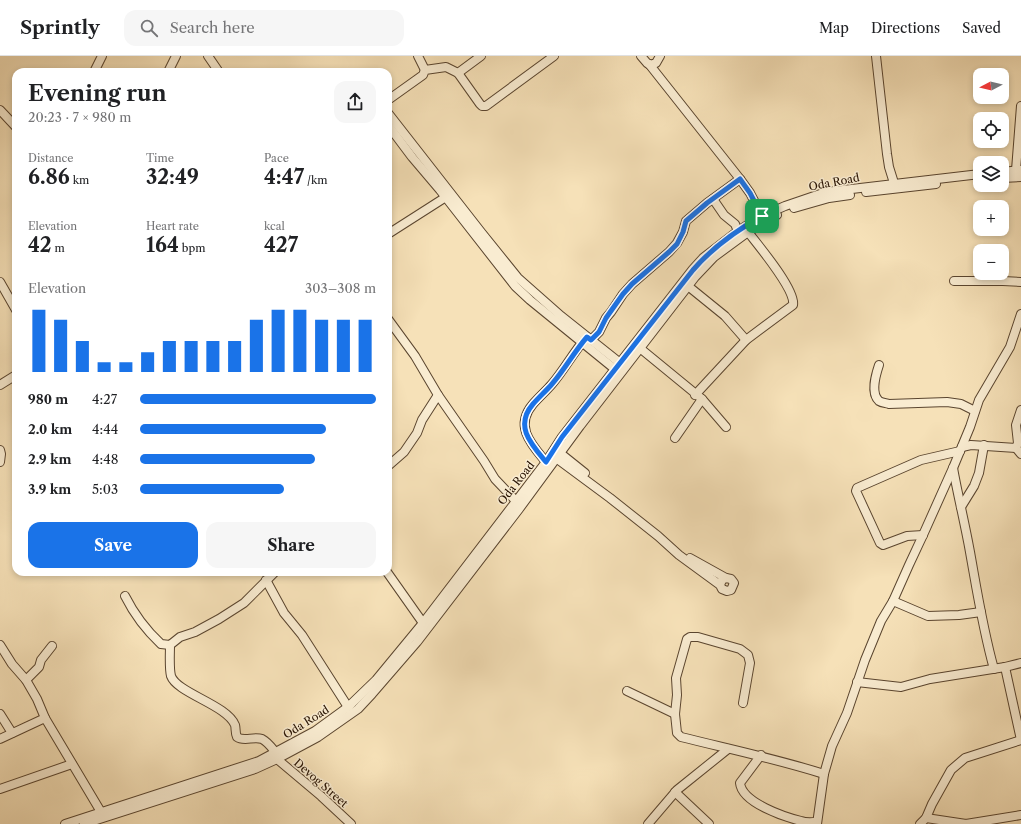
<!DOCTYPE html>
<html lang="en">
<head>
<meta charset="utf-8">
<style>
  :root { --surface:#fff; --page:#f6f6f6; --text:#202124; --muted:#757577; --line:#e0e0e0; --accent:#1a73e8 }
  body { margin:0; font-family:"Libre Caslon Text",serif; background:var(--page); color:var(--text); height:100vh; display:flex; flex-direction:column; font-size:15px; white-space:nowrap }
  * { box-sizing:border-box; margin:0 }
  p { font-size:13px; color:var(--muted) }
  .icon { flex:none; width:22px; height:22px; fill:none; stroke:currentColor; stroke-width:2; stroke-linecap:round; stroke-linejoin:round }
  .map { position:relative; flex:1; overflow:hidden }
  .sheet { position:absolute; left:12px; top:12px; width:380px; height:508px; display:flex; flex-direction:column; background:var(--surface); border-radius:12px; box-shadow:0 2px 6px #0003 }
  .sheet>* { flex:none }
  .needle { width:26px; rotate:263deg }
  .tools { position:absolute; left:973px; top:12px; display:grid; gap:8px }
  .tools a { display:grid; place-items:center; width:36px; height:36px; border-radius:8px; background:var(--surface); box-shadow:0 2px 6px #0003; font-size:20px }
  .pin { position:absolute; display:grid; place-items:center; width:34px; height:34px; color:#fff; margin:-17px; border-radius:8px; box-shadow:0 2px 6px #0006 }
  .round { display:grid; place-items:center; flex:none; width:42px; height:42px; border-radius:12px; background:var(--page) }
  .head { display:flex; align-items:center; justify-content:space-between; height:68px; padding:0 16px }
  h1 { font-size:22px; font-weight:800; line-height:30px }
  .stats { display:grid; grid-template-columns:repeat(3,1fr); gap:6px; height:68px; padding:4px 16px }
  .stats div { display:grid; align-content:center }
  .stats b { font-size:20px; font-weight:800 }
  .stats small { font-size:11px; font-weight:400 }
  .stats p { font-size:11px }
  .chart { height:112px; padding:8px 16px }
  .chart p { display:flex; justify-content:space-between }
  .chart svg { width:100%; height:72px; margin-top:4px; stroke:var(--accent); stroke-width:6 }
  .action { display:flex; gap:8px; margin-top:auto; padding:8px 16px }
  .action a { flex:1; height:46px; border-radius:12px; background:var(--accent); color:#fff; font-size:16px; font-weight:800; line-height:46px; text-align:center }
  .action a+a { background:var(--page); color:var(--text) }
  ul { padding:0 16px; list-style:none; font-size:13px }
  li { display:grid; grid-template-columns:64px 48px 1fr; align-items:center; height:30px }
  li i { height:10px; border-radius:5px; background:var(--accent) }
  header { display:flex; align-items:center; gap:24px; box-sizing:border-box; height:56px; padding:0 20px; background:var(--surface); border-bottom:1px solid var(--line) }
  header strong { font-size:19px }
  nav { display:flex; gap:22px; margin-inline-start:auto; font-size:14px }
  .search { width:280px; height:36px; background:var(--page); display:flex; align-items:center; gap:10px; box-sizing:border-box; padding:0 14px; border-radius:12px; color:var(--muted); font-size:15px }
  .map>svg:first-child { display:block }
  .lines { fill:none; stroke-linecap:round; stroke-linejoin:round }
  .minor-casing { stroke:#5a452f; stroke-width:10 }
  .minor { stroke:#f9ecd1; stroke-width:8 }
  .route-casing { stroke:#fff; stroke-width:8 }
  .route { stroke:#1a73e8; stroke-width:5 }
  .labels { text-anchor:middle; stroke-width:3; stroke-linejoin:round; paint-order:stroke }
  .street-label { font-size:11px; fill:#261101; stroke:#f9ecd1 }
</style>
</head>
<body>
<header>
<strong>Sprintly</strong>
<div class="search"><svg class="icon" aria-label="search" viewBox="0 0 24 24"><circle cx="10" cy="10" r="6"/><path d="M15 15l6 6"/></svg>Search here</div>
<nav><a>Map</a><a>Directions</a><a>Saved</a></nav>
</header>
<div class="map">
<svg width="1021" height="768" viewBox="0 0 1021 768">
  <rect width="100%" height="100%" fill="#f6e1b8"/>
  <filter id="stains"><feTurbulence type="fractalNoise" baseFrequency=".005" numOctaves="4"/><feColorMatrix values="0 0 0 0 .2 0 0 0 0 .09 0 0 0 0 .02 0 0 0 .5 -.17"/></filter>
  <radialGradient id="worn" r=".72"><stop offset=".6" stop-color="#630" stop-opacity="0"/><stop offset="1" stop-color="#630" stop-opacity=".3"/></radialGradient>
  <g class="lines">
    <g class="minor-casing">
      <g id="minor">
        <path d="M208 0 219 16"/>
        <path d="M418 0 425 14"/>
        <path d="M641 0 647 7 650 9 656 7 660 0"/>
        <path d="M876 0 887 98 889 111 894 127"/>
        <path d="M649 8 740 123 750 137 762 160"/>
        <path d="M94 16 102 0"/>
        <path d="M168 16 176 0"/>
        <path d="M458 17 481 0"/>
        <path d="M388 44 423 19 425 14 446 11 458 17 480 48 482 50H486L554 0"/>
        <path d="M0 54 16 71"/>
        <path d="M388 57 481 176 518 222 561 260 620 307"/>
        <path d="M388 69 412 101 440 134 515 230 530 244 616 314"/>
        <path d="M1016 114 1021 50"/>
        <path d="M1002 116 1020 114"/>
        <path d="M1002 122 1021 121"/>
        <path d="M866 136 936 128"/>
        <path d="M713 143 724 159 735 168 738 175"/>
        <path d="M794 152 829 142 850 139"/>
        <path d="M388 178 449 139"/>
        <path d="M954 225H1003L1021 226"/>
        <path d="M0 226 16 254"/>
        <path d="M688 230 725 260 746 284"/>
        <path d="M388 263 415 300 438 339 484 405 495 423 516 445"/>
        <path d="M591 284 599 276 606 262 611 256 623 238 632 228 669 196 677 187 683 176 686 165 707 147 740 123"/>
        <path d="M641 293 702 343 726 371"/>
        <path d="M879 309C876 318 870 337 879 345 882 347 886 347 889 348L947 346 961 348 975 355"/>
        <path d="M0 329 16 319"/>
        <path d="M695 339 746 284 793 249C796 234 758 189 748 176"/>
        <path d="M1021 354 1016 369 1018 387 1016 392 1021 398"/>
        <path d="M675 382 702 343"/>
        <path d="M962 391 971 389 1016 392"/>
        <path d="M0 394 1 398 0 406"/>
        <path d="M560 397 585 417"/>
        <path d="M556 402 610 442 658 480 679 499 720 529 722 533 727 535 731 534 734 527 731 523 726 522 722 524 720 529"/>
        <path d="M546 406C531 388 514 370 533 348 539 341 546 335 552 328 564 314 573 297 585 283"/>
        <path d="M388 410 404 396 417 377 422 364 438 339"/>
        <path d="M953 412C958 440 965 468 970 496 977 535 983 574 994 613"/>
        <path d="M961 451 974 430 979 417 984 389"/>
        <path d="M923 479 907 480 883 489 880 487 856 435 857 432 921 404 960 395"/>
        <path d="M690 502 726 522"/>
        <path d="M387 516 423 567"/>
        <path d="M266 524 284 557 302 579 348 651"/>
        <path d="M125 540C134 558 146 574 161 588L170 589 180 581 195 576 219 563 244 547 275 516"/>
        <path d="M893 545 928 560 959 559 981 556"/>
        <path d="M0 589 12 608 26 624 37 643 45 662"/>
        <path d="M170 589C170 597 169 612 171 620 177 637 227 649 235 669 236 672 235 677 237 681 244 686 254 680 262 683 268 686 272 692 276 697"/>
        <path d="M1005 611 1021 684"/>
        <path d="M26 624 39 611 41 604 52 590"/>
        <path d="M857 626 901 631 930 623 1005 611 1021 607"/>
        <path d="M627 635 675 658"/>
        <path d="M743 647 750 607 748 599 740 593 698 581H690L687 583 676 622 677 639 675 658 677 677 681 681C729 693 777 703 824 718"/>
        <path d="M0 658 12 677"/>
        <path d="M0 683 45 662 101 756"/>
        <path d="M761 699 740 727C742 747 785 761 801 765 806 767 812 766 817 766"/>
        <path d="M277 703 321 740 351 768"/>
        <path d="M0 733 72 708"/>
        <path d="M675 736 709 768"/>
        <path d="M926 762 966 768 1021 759"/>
        <path d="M65 768 259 705 315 675 348 651 376 624 423 567 546 406 562 381 693 213 703 202 738 175 762 160 785 150 826 136 980 118"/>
        <path d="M84 768 255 713 277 703 318 681 358 653 372 638 417 586 519 453 580 370 695 221 714 201 748 176 777 159"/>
        <path d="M648 768 677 734 728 693"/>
        <path d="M817 768 824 718 832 690 847 657 865 604 881 565 893 545 909 509 923 479 953 412 970 371 979 344 1010 291 1021 258"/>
        <path d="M920 768 926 762 932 748 951 714 965 702 1021 684"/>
      </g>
    </g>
    <use href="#minor" class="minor"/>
  </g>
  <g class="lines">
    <g class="route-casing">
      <path id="route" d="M740 123 750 137 762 160C737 174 712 192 693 214L562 381 546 406C531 388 514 370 533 348 539 341 546 335 552 328 565 313 574 296 587 281L591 284 599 276 606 262 623 238 632 228 669 196 677 188 683 176 686 165 707 147Z"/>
    </g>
    <use href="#route" class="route"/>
  </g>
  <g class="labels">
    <g class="street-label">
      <text transform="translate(834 126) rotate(-11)" y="4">Oda Road</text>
      <text transform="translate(516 427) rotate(-52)" y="4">Oda Road</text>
      <text transform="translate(306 666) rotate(-32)" y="4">Oda Road</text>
      <text transform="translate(321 727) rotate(41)" y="4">Devog Street</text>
    </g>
  </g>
  <rect width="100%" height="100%" filter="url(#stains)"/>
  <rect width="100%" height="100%" fill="url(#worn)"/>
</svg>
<div class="tools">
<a><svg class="needle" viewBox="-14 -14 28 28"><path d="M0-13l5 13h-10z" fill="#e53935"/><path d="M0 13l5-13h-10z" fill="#757577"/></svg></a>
<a><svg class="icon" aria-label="locate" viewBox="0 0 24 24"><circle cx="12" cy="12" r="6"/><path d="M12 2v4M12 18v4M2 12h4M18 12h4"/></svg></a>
<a><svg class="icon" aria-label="layers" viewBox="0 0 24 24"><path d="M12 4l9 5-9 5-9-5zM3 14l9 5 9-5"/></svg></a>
<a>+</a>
<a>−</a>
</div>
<div class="pin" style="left:762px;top:160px;background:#1e9e55"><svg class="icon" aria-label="arrive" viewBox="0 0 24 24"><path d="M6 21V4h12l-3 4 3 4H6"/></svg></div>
<section class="sheet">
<div class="head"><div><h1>Evening run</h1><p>20:23 · 7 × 980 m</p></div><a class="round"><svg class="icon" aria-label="share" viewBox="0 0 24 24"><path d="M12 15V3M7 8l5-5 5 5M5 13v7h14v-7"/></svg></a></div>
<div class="stats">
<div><p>Distance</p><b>6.86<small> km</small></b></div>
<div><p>Time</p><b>32:49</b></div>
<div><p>Pace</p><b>4:47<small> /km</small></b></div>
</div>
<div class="stats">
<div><p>Elevation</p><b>42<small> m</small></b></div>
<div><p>Heart rate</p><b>164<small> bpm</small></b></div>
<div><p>kcal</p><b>427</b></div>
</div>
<div class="chart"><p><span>Elevation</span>303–308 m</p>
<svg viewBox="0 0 160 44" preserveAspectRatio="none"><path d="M5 44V6M15 44V12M25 44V25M35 44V38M45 44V38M55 44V32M65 44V25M75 44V25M85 44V25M95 44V25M105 44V12M115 44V6M125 44V6M135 44V12M145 44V12M155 44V12"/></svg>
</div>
<ul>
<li><b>980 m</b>4:27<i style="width:100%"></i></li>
<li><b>2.0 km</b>4:44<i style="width:79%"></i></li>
<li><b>2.9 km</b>4:48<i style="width:74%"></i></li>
<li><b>3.9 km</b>5:03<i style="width:61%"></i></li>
</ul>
<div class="action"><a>Save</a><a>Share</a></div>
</section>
</div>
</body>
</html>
